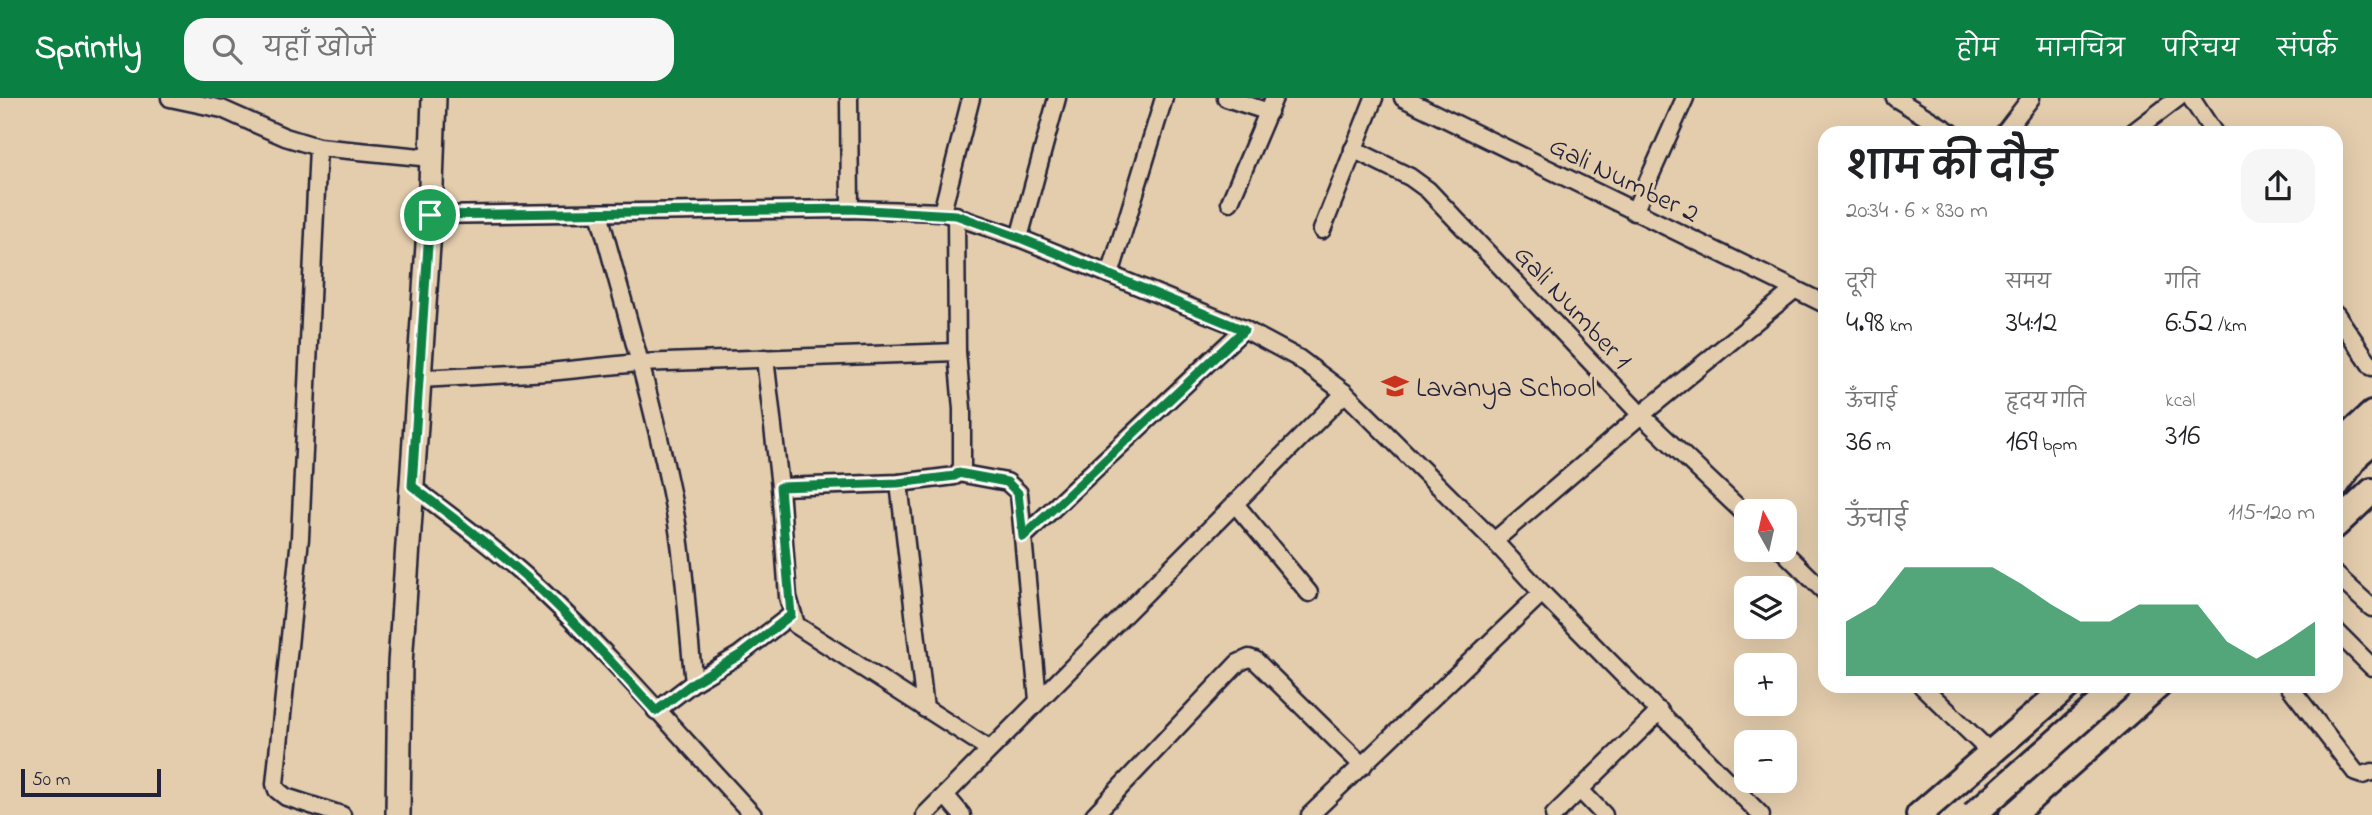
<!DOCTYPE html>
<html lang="hi">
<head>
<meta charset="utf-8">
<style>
  :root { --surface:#fff; --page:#f6f6f6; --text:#202124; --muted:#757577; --accent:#0b8043 }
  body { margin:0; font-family:"Indie Flower","Playpen Sans Deva",sans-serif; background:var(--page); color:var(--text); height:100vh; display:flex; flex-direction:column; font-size:26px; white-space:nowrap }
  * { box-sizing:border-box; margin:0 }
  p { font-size:23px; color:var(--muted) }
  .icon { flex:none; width:38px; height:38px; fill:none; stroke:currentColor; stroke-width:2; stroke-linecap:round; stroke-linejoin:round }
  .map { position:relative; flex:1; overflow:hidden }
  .sheet { position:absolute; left:1818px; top:28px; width:525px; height:567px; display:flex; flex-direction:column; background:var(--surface); border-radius:21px; box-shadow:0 7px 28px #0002 }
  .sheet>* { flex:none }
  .needle { width:46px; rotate:352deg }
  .fabs { position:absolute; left:1734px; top:401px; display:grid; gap:14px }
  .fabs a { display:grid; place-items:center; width:63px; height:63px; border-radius:14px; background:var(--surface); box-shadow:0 7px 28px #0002; font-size:35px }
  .scale { position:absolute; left:21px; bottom:18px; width:140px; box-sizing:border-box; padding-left:7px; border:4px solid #22223b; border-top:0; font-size:19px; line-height:24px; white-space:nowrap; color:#22223b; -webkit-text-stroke:5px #e4cdad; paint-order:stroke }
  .pin { position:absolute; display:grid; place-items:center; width:60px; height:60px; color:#fff; margin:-30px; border:4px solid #fff; border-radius:50%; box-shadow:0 2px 7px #0007 }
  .round { display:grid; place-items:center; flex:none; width:74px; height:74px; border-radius:21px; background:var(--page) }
  .overview { display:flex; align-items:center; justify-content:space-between; height:119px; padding:0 28px }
  h1 { font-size:38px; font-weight:600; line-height:52px }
  .stats { display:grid; grid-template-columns:repeat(3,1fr); gap:10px; height:119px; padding:7px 28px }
  .stats div { display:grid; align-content:center }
  .stats b { font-size:30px; font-weight:600 }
  .stats small { font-size:19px; font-weight:400 }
  .stats p { font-size:19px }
  .chart { height:196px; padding:14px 28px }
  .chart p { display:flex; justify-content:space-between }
  .chart svg { width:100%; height:126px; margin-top:7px; fill:var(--accent); opacity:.7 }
  header { display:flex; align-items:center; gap:42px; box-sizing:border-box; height:98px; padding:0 35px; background:var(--accent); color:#fff }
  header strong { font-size:33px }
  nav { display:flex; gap:38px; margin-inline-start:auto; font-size:24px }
  .search { width:490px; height:63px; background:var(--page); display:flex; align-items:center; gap:18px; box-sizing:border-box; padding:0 24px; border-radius:21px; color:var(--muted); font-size:26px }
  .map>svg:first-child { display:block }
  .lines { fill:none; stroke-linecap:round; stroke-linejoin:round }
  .street-casing { stroke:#22223b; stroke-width:21 }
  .secondary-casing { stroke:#22223b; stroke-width:28 }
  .primary-casing { stroke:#22223b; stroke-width:30 }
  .street { stroke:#e4cdad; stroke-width:16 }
  .secondary { stroke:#e4cdad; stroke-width:23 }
  .primary { stroke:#e4cdad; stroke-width:24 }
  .primary-bridge-casing { stroke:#22223b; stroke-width:30; stroke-linecap:butt }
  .primary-bridge { stroke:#e4cdad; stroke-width:24 }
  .route-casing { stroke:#fff; stroke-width:14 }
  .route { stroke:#0b8043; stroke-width:9 }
  .labels { text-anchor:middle; stroke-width:6; stroke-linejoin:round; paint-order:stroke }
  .street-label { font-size:28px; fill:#22223b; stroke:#e4cdad }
  .poi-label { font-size:28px; fill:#22223b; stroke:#e4cdad; text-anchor:start }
</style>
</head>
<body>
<header>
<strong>Sprintly</strong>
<div class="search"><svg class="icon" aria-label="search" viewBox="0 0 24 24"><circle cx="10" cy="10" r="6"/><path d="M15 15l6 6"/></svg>यहाँ खोजें</div>
<nav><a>होम</a><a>मानचित्र</a><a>परिचय</a><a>संपर्क</a></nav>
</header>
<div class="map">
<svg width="2372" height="717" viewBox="0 0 2372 717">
  <rect width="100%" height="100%" fill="#e4cdad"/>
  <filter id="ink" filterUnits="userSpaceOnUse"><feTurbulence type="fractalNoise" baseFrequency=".0143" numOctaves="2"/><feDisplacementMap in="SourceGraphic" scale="14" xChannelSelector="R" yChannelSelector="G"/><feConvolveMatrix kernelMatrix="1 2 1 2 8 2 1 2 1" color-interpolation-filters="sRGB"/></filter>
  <g filter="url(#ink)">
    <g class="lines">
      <g class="street-casing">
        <g id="street">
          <path d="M170 0 222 11 285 39 318 49 431 60"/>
          <path d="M849 0 850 111"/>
          <path d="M1226 0 1269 14"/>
          <path d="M1403 0 1825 206"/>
          <path d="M1895 0 1952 35"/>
          <path d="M2191 0 2214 35"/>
          <path d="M2004 35 2031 0"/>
          <path d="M2132 35 2178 0"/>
          <path d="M318 49 300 440 275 686 277 692 286 699 342 717"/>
          <path d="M1353 51 1410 79 1428 92 1641 317 1746 417"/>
          <path d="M1230 104 1274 0"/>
          <path d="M942 114 971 0"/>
          <path d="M1634 114 1685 0"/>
          <path d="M599 115C626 216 657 317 676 420 686 474 687 529 694 584L656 613"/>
          <path d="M430 117 850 111 942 114 1019 140 1244 231 1298 260 1345 295 1494 443 1542 495 1761 717"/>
          <path d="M1322 132 1374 0"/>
          <path d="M1019 140 1057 0"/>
          <path d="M1110 177 1164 0"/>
          <path d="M2336 216 2372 269"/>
          <path d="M765 260 780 389 788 499 796 527 989 651"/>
          <path d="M420 281 549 274 638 265 957 254"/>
          <path d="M958 375 1007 384 1019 395 1038 602"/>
          <path d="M899 385 925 611"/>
          <path d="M412 389C456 422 500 454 541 492 616 562 683 642 753 717"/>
          <path d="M780 389 899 385 955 378 962 370V311L957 254 956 117"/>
          <path d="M1236 407 1309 495"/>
          <path d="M1023 439 1244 231"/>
          <path d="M1494 443 1641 317 1794 192"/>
          <path d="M1782 452 1825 494"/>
          <path d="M2336 477 2372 510"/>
          <path d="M2336 533 2372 569"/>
          <path d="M694 584 739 557 791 517"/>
          <path d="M1922 588 1991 655"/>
          <path d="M2289 588 2356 675 2362 677 2372 674"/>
          <path d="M1581 693 1604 717"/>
          <path d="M945 697 962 717"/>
          <path d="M925 717 1345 295"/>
          <path d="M1094 717 1238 565 1249 560 1255 562 1363 668"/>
          <path d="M1310 717 1542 495"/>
          <path d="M1554 717 1660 613"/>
        </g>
      </g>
      <g class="secondary-casing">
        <path id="secondary" d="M398 717 400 566 430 117 434 0"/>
      </g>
      <g class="primary-casing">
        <g id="primary">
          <path d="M2336 349 2372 316"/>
          <path d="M2336 388 2358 356 2372 344"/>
          <path d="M2336 427 2372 393"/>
          <path d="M1919 717 2068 588"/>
          <path d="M2012 717 2158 588"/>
        </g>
      </g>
      <use href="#street" class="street"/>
      <use href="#secondary" class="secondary"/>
      <use href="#primary" class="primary"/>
      <g class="primary-bridge-casing">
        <path id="primary-bridge" d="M1973 717 2119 588"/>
      </g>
      <use href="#primary-bridge" class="primary-bridge"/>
    </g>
  </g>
  <g class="lines" filter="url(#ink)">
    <g class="route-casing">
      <path id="route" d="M850 111 956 117 1020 140 1244 232 1023 439 1018 395 1007 384 958 375 955 378 898 385 780 389 791 517 740 557 694 584 656 613C619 572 582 531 542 493 501 455 456 422 412 388L430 117Z"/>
    </g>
    <use href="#route" class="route"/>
  </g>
  <defs>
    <g id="school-bare" transform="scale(2.1)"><path d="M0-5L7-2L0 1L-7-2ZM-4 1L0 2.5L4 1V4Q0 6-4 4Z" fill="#c8321e" stroke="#e4cdad" stroke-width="2.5" paint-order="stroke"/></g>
  </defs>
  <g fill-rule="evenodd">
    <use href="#school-bare" x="1395" y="288"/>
  </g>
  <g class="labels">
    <g class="street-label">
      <text transform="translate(1625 80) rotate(26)" y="10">Gali Number 2</text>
      <text transform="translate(1574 208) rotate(47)" y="10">Gali Number 1</text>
    </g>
    <g class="poi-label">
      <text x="1416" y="298">Lavanya School</text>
    </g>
  </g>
</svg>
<div class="fabs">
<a><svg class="needle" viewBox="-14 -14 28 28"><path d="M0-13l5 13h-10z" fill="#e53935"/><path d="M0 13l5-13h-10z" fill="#757577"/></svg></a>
<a><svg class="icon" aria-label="layers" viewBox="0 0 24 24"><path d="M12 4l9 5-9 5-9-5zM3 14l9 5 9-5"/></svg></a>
<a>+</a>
<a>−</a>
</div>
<div class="scale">50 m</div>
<div class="pin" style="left:430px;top:117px;background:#1e9e55"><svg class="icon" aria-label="arrive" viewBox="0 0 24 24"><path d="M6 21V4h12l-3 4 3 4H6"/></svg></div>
<section class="sheet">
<div class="overview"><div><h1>शाम की दौड़</h1><p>20:34 · 6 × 830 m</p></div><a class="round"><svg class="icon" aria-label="share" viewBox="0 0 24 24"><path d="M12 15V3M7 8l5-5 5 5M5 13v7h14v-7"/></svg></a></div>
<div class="stats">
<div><p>दूरी</p><b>4.98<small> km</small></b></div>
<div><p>समय</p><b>34:12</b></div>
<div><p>गति</p><b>6:52<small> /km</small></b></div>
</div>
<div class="stats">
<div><p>ऊँचाई</p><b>36<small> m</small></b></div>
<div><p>हृदय गति</p><b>169<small> bpm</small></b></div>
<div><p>kcal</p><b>316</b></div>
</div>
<div class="chart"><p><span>ऊँचाई</span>115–120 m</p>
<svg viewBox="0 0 160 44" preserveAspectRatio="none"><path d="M0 44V25L10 19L20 6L30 6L40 6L50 6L60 12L70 19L80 25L90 25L100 19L110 19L120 19L130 32L140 38L150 32L160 25V44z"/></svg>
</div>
</section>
</div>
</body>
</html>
